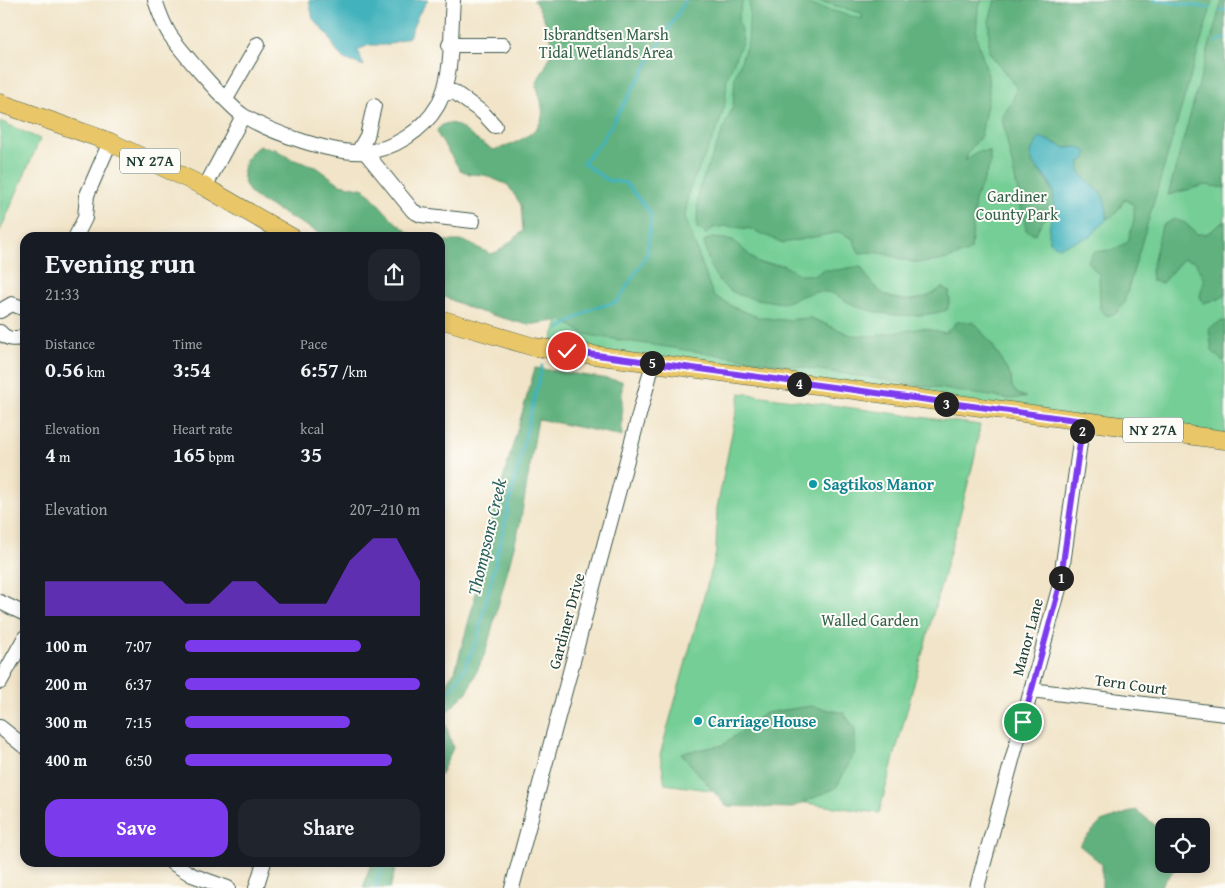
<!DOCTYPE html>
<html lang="en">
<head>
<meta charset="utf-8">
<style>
  :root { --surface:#171b24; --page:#20242c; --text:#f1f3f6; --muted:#9ea1a6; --accent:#7c3aed }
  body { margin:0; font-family:"Gentium Book Plus",serif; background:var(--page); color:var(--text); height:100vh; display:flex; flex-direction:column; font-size:19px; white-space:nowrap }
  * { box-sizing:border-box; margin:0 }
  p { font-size:16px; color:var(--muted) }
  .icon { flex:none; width:28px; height:28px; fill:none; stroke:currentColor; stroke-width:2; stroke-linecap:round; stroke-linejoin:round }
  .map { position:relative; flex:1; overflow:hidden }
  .details { position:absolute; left:20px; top:232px; width:425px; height:635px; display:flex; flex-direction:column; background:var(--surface); border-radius:15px; box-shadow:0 2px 8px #0003 }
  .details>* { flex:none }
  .tools { position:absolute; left:1155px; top:818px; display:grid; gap:10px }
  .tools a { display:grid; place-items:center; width:55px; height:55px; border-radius:10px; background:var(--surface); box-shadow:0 2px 8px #0003; font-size:25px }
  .pin { position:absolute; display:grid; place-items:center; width:42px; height:42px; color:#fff; margin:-21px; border:2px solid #fff; border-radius:50%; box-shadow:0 1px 5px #0007 }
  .km { position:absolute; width:25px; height:25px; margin:-12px; border-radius:50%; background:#222; color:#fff; font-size:14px; line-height:25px; text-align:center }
  .round { display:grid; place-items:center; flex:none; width:52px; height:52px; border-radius:15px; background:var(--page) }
  .head { display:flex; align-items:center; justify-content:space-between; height:85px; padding:0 25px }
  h1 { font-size:28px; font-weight:700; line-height:38px }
  .metrics { display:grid; grid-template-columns:repeat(3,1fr); gap:8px; height:85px; padding:5px 25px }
  .metrics div { display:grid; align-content:center }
  .metrics b { font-size:21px; font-weight:700 }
  .metrics small { font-size:14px; font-weight:400 }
  .metrics p { font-size:14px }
  .chart { height:140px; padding:10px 25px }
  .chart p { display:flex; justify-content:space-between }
  .chart svg { width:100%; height:90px; margin-top:5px; fill:var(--accent); opacity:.7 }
  .cta { display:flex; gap:10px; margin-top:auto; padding:10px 25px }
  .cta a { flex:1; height:58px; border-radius:15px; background:var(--accent); color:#fff; font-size:20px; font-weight:700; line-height:58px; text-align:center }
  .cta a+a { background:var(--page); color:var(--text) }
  ul { padding:0 25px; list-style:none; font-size:16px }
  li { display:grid; grid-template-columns:80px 60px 1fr; align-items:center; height:38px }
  li i { height:12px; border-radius:6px; background:var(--accent) }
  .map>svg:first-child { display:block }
  .green { fill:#75ce95; stroke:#4a8664 }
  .forest { fill:#60b17e; stroke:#407759 }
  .water { fill:#42b2bc; stroke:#307878 }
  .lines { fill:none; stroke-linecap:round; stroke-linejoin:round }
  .stream { stroke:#42b2bc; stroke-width:3 }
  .minor-casing { stroke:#3e564a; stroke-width:16 }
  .major-casing { stroke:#3e564a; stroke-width:19 }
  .minor { stroke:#fff; stroke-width:14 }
  .major { stroke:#e9c769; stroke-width:18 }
  .route-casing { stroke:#fff; stroke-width:10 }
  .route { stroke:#7c3aed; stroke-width:6 }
  .culture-dot { fill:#0f9aa8; stroke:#fdfcf7; stroke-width:2 }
  .labels { text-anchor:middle; stroke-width:4; stroke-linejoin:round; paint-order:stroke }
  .shield { fill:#fdfcf7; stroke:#62766e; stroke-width:1 }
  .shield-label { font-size:15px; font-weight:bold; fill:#1f3d34 }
  .park-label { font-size:16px; fill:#34614c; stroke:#fdfcf7 }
  .culture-label { font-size:16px; font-weight:bold; fill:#0d838f; stroke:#fdfcf7; text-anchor:start }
  .street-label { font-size:16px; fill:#1f3d34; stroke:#fdfcf7 }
  .water-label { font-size:18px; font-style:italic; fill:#2a605d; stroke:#fdfcf7 }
</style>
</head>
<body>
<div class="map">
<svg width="1225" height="888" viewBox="0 0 1225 888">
  <rect width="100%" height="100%" fill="#fdfcf7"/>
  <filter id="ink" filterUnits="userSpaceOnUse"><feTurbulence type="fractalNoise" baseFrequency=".02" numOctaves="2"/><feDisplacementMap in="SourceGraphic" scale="10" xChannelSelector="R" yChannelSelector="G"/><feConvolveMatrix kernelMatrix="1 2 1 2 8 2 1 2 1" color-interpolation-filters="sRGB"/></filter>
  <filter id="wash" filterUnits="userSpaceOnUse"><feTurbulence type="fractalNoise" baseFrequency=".0096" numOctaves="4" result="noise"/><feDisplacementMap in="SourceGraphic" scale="20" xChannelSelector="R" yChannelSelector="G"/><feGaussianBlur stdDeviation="1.12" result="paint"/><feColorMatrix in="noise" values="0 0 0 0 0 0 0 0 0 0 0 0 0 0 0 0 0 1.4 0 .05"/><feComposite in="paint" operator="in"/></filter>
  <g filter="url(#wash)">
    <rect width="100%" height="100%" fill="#f1e4c8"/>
    <g class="green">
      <path d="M570 0H1225V440L548 351 571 284 553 321 515 322Z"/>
      <path d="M0 121 40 139 0 231Z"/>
      <path d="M740 393 980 425 975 456 960 515 879 813 665 784 660 755 716 553 717 508Z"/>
    </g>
    <g class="forest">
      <path d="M533 0H743L738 19 743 40 727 78 725 104 718 127 689 190 685 217 713 295 735 308 758 317 783 320 811 318 851 335 871 336 923 328 945 333 957 322H974L993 346 1011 377 1012 387 1018 394 1026 397 1010 399 594 336 583 333 562 320 528 325 474 310 440 295V241H464L491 254 499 251 523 231 521 205 508 185 484 175 470 174 460 170 439 137 437 130C451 113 465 132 477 140 482 143 488 147 494 150 509 146 539 135 542 117 544 105 538 94 536 82 543 72 552 56 552 44 552 35 540 7 533 0Z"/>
      <path d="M750 0H793L862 19V13L815 0H982L978 10 976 36 988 75 989 93 981 136 969 151 965 161 978 152 990 151V165L975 200 971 250C957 258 926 266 909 261 889 256 881 250 859 253L853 239 840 232 783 243 751 229 725 226 713 228 706 234 697 228 698 191 733 106 735 77 748 42Z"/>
      <path d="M995 0H1213L1124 303 1116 313 1107 316 1100 309 1099 275 1088 261 1093 252 1112 250 1128 242 1134 220V205L1125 199 1116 213 1107 219C1107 189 1096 192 1079 172L1080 161 1072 147 1066 148 1053 142 1031 163C1047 178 1058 192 1053 214L1044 219 1035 234 1026 230 1002 118C1009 104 1014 104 1016 87L989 52V21Z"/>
      <path d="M1222 0H1225V188L1205 185 1168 195Z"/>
      <path d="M259 146 275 149 291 159 315 166 340 184 365 189 393 220 409 233 422 237H326L254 197C237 180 240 159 259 146Z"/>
      <path d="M1174 219 1185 223 1197 234H1206L1225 221V295L1219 299 1203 303 1200 296 1204 279 1195 261 1183 259 1162 283 1152 281 1151 271 1162 226Z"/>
      <path d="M712 238 733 240 758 263 783 265 801 275H816L824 269C837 273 848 266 861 267 865 273 869 281 874 286 892 305 923 304 942 287L949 291 950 300 947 310C916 319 885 317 854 305 846 302 836 293 827 292 812 290 800 297 787 302 781 304 771 301 764 300 724 296 711 280 704 241Z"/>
      <path d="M1222 321 1225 322V359L1222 361 1212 351 1209 328Z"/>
      <path d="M535 368 622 381V436L538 419 520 524 486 651 468 691 440 719V691L455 671 472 609 486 539Z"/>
      <path d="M811 706 844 713 855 729V752L836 788 791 808 726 806 681 753 723 745 765 713Z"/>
      <path d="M440 722 446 725 453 748 440 776Z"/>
      <path d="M1136 810 1164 832V864H1179L1159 888H1102V864L1079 845 1101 822Z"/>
      <path d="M371 863H397L390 888H363Z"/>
    </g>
    <g class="water">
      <path d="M309 0H428L418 15 409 37 387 45H369L358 50 364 66 344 59 337 52 328 35 313 19Z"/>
      <path d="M1040 137 1066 148 1079 147 1087 152 1086 159 1080 161 1079 172C1096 192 1107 189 1107 219L1090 237 1058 247 1050 242C1045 224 1059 207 1052 188 1047 173 1032 170 1030 153Z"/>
    </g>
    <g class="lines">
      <g class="stream">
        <path d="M1154 0 1210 8"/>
        <path d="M1221 10H1225"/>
        <path d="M1216 42 1225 38"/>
        <path d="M559 329 591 309 617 302 647 255 651 214 626 183 607 180 583 163 601 142 686 0"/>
        <path d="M440 705 462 673 477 640 542 366"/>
        <path d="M375 888 384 862"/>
      </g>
    </g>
  </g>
  <g filter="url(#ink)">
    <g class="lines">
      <g class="minor-casing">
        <g id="minor">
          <path d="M155 0C159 12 163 24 170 35 181 51 229 107 244 116 272 133 332 154 364 152 393 150 423 131 438 105 454 75 450 33 453 0"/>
          <path d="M449 45H503"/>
          <path d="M443 94 454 92 483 113 495 126"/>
          <path d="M226 99 258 44"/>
          <path d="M358 152 367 136 374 106"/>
          <path d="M365 152 413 211 421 215 473 221"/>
          <path d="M205 187 243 116"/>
          <path d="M75 238 85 218 87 195 110 142"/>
          <path d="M0 311 12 304 25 309"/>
          <path d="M0 332C7 340 17 341 25 335"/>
          <path d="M0 602 25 614"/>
          <path d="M0 682 25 637"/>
          <path d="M1031 690 1225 714"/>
          <path d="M0 727 25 747"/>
          <path d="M171 862 192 875 228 888"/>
          <path d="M256 888 264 862"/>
          <path d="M512 888 653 363"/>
          <path d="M977 888 1060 585 1083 421"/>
        </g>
      </g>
      <g class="major-casing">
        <g id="major">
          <path d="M0 103 110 142 205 187 293 238"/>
          <path d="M440 319 534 347 1225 440"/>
        </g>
      </g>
      <use href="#minor" class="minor"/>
      <use href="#major" class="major"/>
    </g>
  </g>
  <g class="lines" filter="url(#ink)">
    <g class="route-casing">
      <path id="route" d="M567 351 1083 421 1060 585 1023 722"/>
    </g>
    <use href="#route" class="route"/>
  </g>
  <g class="culture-dot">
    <circle cx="813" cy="484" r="5"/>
    <circle cx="698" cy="721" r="5"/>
  </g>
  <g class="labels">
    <g class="shield">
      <rect x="120" y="148.5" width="60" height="25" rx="4"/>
      <rect x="1123" y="417.5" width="60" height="25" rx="4"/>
    </g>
    <g class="shield-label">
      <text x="150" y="166">NY 27A</text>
      <text x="1153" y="435">NY 27A</text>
    </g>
    <g class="park-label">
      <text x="606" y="40">Isbrandtsen Marsh<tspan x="606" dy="18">Tidal Wetlands Area</tspan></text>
      <text x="1017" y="202">Gardiner<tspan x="1017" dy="18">County Park</tspan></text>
      <text x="870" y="626">Walled Garden</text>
    </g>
    <g class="culture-label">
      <text x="823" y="490">Sagtikos Manor</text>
      <text x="708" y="727">Carriage House</text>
    </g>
    <g class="street-label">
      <text transform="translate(566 621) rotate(-75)" y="6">Gardiner Drive</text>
      <text transform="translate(1027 637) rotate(-75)" y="6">Manor Lane</text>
      <text transform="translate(1131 684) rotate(8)" y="6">Tern Court</text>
    </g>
    <g class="water-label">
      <text transform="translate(487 537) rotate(-77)" y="6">Thompsons Creek</text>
    </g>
  </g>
</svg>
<div class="tools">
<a><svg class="icon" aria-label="locate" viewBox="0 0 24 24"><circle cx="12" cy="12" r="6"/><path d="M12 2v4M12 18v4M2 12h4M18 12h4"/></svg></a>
</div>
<div class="pin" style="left:1023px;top:722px;background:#1e9e55"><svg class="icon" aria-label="arrive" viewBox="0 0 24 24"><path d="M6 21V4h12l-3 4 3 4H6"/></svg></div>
<div class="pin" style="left:567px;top:351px;background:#d93025"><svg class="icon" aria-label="check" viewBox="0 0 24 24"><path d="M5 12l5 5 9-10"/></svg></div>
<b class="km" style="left:1061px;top:578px">1</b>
<b class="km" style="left:1082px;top:431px">2</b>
<b class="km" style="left:946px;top:404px">3</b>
<b class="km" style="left:799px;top:384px">4</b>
<b class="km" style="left:652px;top:363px">5</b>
<section class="details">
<div class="head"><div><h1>Evening run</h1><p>21:33</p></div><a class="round"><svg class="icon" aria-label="share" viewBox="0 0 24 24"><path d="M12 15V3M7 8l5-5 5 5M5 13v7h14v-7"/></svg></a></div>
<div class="metrics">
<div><p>Distance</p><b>0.56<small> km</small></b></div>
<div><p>Time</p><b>3:54</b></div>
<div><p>Pace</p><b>6:57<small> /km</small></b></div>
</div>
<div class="metrics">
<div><p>Elevation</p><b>4<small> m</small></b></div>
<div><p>Heart rate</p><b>165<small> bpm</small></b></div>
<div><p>kcal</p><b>35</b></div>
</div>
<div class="chart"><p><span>Elevation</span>207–210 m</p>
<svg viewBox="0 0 160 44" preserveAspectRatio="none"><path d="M0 44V27L10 27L20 27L30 27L40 27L50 27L60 38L70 38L80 27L90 27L100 38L110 38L120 38L130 17L140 6L150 6L160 27V44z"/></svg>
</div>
<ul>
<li><b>100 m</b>7:07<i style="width:75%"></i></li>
<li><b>200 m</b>6:37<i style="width:100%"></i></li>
<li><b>300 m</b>7:15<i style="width:70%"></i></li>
<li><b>400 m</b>6:50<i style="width:88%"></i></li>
</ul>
<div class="cta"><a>Save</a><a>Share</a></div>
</section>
</div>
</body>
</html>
